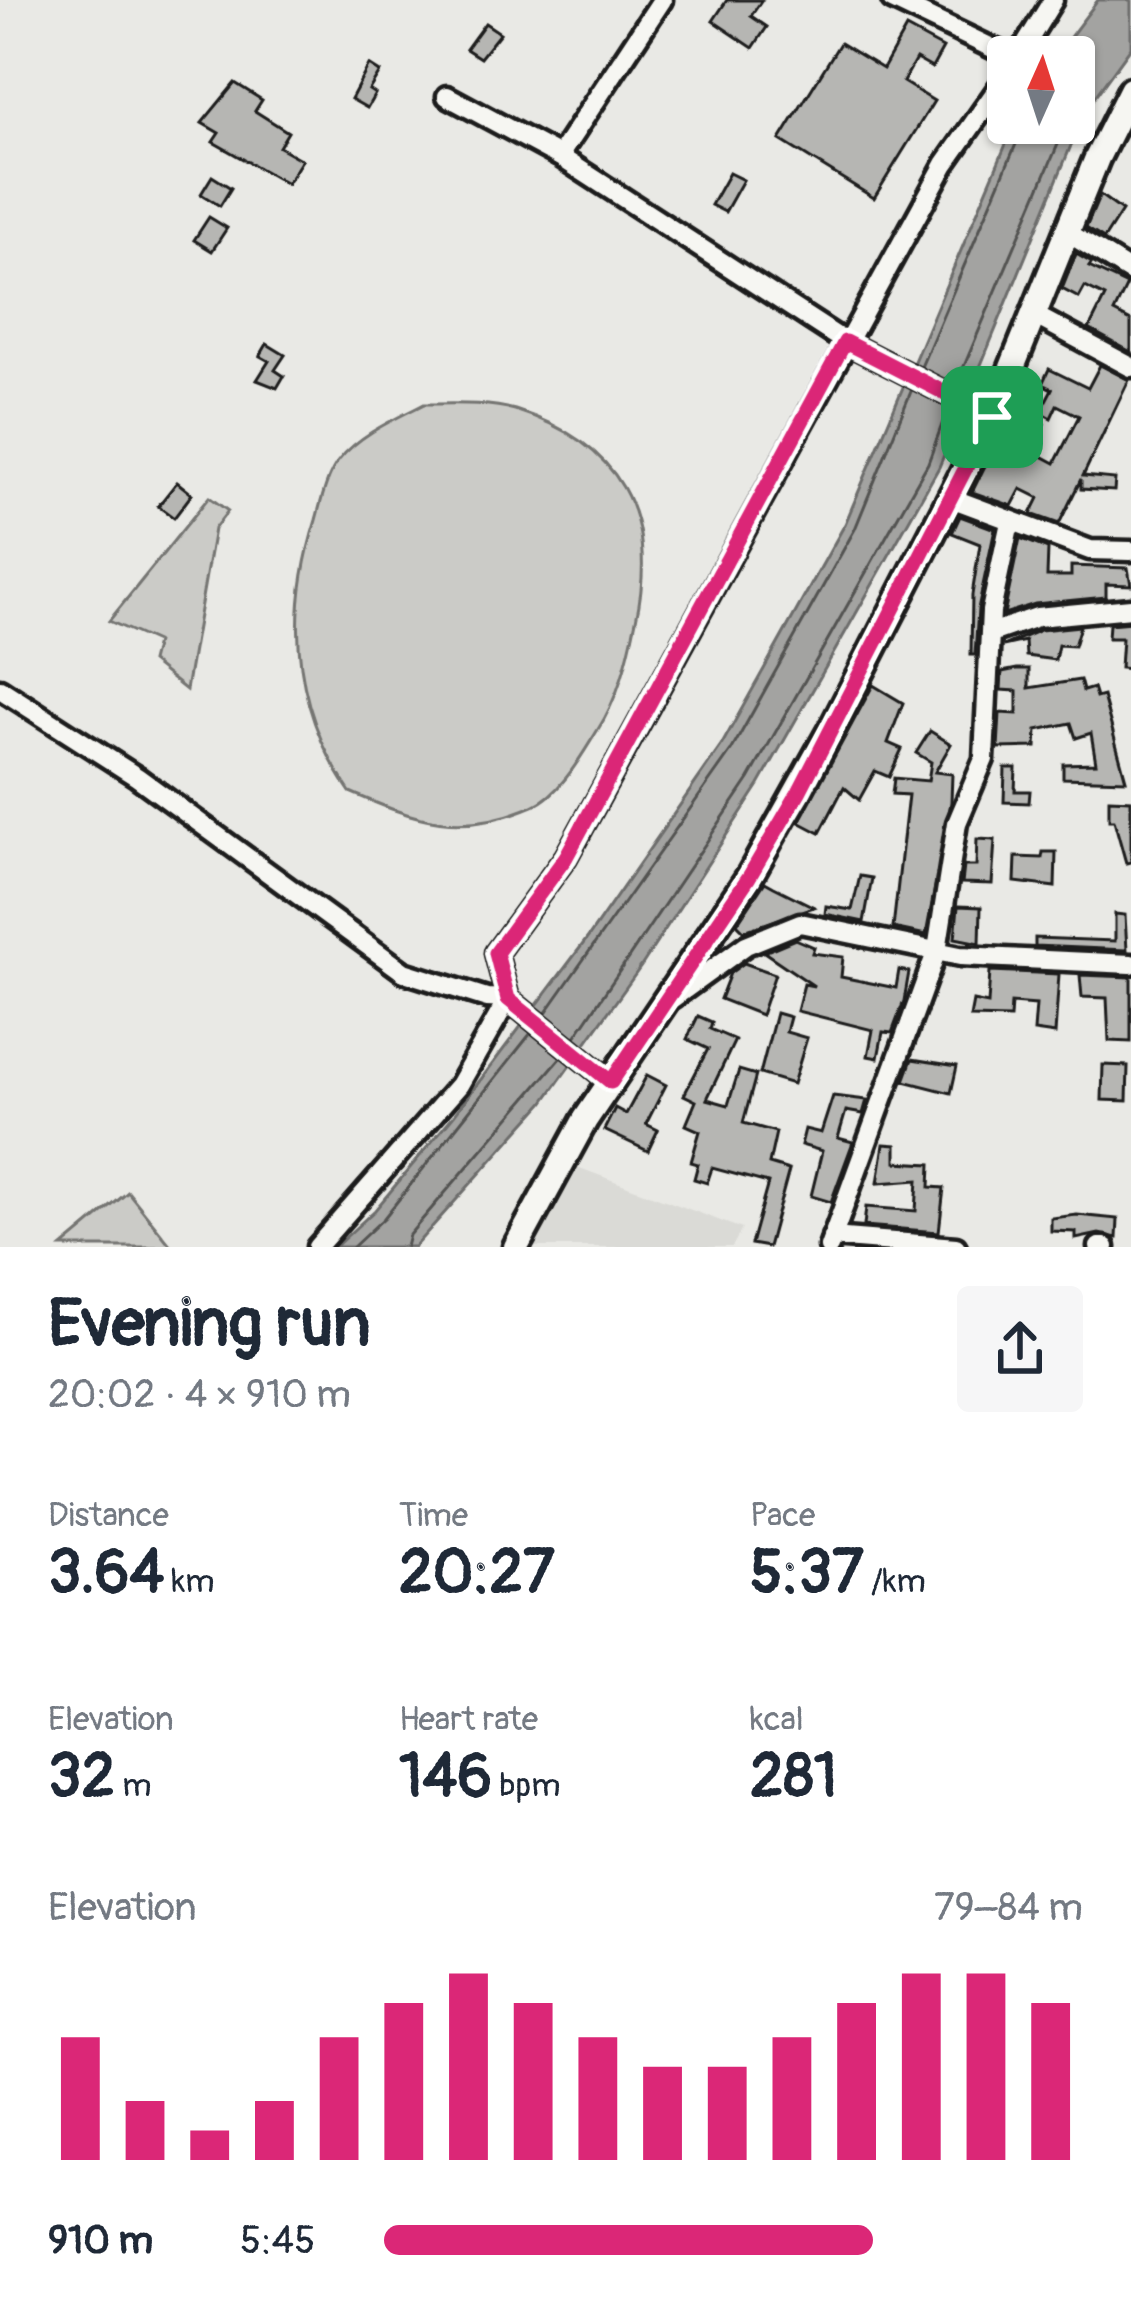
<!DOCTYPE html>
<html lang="en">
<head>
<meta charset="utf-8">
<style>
  :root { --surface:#fff; --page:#f6f6f7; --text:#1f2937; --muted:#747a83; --accent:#db2777 }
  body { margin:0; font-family:Pangolin,sans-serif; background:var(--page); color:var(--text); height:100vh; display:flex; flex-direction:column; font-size:45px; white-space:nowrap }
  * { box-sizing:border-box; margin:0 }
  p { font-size:39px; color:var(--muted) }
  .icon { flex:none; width:66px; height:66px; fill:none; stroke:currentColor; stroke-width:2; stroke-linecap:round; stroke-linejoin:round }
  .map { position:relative; height:1247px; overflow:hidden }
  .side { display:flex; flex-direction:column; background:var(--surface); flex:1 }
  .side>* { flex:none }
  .needle { width:78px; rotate:3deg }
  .controls { position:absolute; left:987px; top:36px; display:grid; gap:24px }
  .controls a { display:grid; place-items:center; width:108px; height:108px; border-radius:12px; background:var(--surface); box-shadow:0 3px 9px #0004; font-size:60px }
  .pin { position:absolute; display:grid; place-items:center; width:102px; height:102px; color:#fff; margin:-51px; border-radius:24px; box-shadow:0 6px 18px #0006 }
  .round { display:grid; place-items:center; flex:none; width:126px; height:126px; border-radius:12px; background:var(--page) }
  .head { display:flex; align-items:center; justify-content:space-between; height:204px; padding:0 48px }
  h1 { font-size:66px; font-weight:700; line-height:90px }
  .figures { display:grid; grid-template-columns:repeat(3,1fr); gap:18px; height:204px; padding:12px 48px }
  .figures div { display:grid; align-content:center }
  .figures b { font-size:60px; font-weight:700 }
  .figures small { font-size:33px; font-weight:400 }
  .figures p { font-size:33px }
  .chart { height:336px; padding:24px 48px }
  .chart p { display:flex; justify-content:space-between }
  .chart svg { width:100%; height:216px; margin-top:12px; stroke:var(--accent); stroke-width:6 }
  ul { padding:0 48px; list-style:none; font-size:39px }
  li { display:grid; grid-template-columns:192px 144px 1fr; align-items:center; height:90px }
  li i { height:30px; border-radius:15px; background:var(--accent) }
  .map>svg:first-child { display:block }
  .built { fill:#dadad6 }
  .green { fill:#cbcbc7; stroke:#747472; stroke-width:3 }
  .water { fill:#a3a3a1; stroke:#6d6d6c; stroke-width:3 }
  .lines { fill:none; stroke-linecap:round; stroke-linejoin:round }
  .shore { stroke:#525251; stroke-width:3 }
  .building { fill:#b6b6b3; stroke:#1c1c1c; stroke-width:3 }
  .minor-casing { stroke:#1c1c1c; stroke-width:27 }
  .major-casing { stroke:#1c1c1c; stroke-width:33 }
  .minor { stroke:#f6f6f2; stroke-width:18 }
  .major { stroke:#f6f6f2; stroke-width:24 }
  .route-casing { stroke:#fff; stroke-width:24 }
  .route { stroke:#db2777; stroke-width:15 }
</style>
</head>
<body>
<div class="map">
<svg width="1131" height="1247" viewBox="0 0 1131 1247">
  <rect width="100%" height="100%" fill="#e9e9e5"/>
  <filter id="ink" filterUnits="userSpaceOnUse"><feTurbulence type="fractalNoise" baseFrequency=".00833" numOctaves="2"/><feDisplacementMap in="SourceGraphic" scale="24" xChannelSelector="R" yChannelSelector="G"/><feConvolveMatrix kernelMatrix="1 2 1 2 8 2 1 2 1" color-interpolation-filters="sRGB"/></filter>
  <g filter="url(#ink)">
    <path class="built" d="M569 1164 742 1229 732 1247H521Z"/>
    <g class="green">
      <path d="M424 404C452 404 487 402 515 410 620 443 659 515 636 620 628 659 619 697 597 731 582 755 560 795 533 806 461 837 417 821 350 792 292 707 286 616 316 520 321 502 327 474 339 460 360 434 395 419 424 404Z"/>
      <path d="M209 497 228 511 214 529 186 690 151 662 156 642 109 621Z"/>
      <path d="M128 1192 172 1247H62Z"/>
    </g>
    <path class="water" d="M1098 0H1131V47L1086 109 939 467 759 785 642 965 543 1103 414 1247H335L375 1210 454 1115 589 936 721 746 845 524 1015 123H1074V57H1055Z"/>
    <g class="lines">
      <g class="shore">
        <path d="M921 367 1025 123"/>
        <path d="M956 385 1067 123"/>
        <path d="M545 1014 731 751 855 529 912 389"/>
        <path d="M575 1037 749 779 928 463 948 408"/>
        <path d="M353 1247 384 1218 531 1033"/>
        <path d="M406 1247 409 1235 561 1057"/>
      </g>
    </g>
    <g class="building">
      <path d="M727 0H762L751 16 767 27 753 48 713 21Z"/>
      <path d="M485 23 500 33 480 58 466 49Z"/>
      <path d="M906 28 943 48 932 68 916 59 903 82 934 101 874 198 780 140 840 43 883 69Z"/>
      <path d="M369 65 380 72 369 90 375 94 367 108 351 99Z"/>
      <path d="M235 83 262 100 255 111 288 132 279 147 302 160 287 184 213 142 219 133 202 123Z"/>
      <path d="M729 173 743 180 725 212 711 205Z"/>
      <path d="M212 176 231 188 220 206 201 194Z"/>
      <path d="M1100 195 1122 211 1104 239 1086 228Z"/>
      <path d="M209 217 227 228 212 251 194 240Z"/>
      <path d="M1076 254 1092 263 1089 267 1127 285 1114 312 1131 321V352L1089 329 1105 297 1085 287 1079 298 1062 289Z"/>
      <path d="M267 344 285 355 275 370 284 376 277 388 257 380 269 361 260 356Z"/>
      <path d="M1100 365 1129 380 1083 476 1115 479 1114 491 1081 489V479L1059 524 1031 514 1039 498 1021 489 1012 506 972 492 1013 409 1044 424 1031 450 1055 463 1079 416 1057 405 1051 418 1040 412 1052 389 1042 384 1049 369 1088 388Z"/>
      <path d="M177 482 192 494 174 518 158 506Z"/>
      <path d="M960 516 995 529 978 609 975 655H971L972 595 980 544 952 533Z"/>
      <path d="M1020 538 1048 549 1047 576H1071V566L1128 568 1131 585 1106 584V597L1035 604 1004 614Z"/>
      <path d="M1131 622V669L1120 668 1122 638H1108L1109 624Z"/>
      <path d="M1080 626 1074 646 1058 645 1055 660 1026 656 1025 641 1003 646 1040 630Z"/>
      <path d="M1017 669H1029V688L1080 680 1083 691 1093 688 1096 698 1103 696 1126 780 1063 778V764L1096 763 1091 733 1076 738 1071 723 1037 730 1036 747 998 748 1000 713 1017 714V691L1001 690 1002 672Z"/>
      <path d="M873 685 903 703 888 743 902 749 889 777 875 771 859 800 844 787 820 833 799 822Z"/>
      <path d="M930 731 951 744 935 772 952 774 951 802 926 935 893 928 908 795 892 794 894 778 928 781 931 762 916 753Z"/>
      <path d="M1005 768H1016L1015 791H1030L1029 803 1004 802Z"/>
      <path d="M1109 799 1131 800V862L1126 863 1114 820H1109Z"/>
      <path d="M977 839 995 840 992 884 962 883 964 866H976Z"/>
      <path d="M1043 852H1056L1055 887 1015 882 1016 857 1042 858Z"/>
      <path d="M860 876 872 878 864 922 825 914 826 906 852 910Z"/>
      <path d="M765 882 774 887 814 907 744 931 737 924Z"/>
      <path d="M958 906 981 907 980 943 955 938Z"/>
      <path d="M1115 914 1125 915 1127 950 1035 946V938L1115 941Z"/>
      <path d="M795 939 814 947 812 953 843 957 841 977 896 988 899 970 909 972 904 1001 892 1033 883 1032 878 1058 868 1056 873 1030 797 1011 804 984 814 986 764 952Z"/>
      <path d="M744 963 775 974 761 1015 720 999 730 973Z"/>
      <path d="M990 971 1059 974 1055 1034 1034 1031 1036 1005 1011 1003 1010 1018 970 1017 973 1001 988 1004Z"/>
      <path d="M1080 975 1131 977V1042L1109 1041 1107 998 1082 997Z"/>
      <path d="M776 1013 790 1017 786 1032 807 1038 793 1084 760 1074Z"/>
      <path d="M698 1016 712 1022 710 1029 735 1040 707 1099 728 1105 739 1070 756 1075 743 1123 776 1132 769 1164 789 1170 768 1247 751 1244 768 1183 712 1168 707 1183 694 1179 698 1164 691 1162 700 1131 686 1125 696 1101 684 1095 708 1049 687 1039Z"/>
      <path d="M912 1059 957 1066 951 1093 904 1081Z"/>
      <path d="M1103 1065 1128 1066 1127 1101 1102 1100Z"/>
      <path d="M647 1075 666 1085 646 1124 658 1130 648 1151 604 1130 615 1108 626 1114Z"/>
      <path d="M833 1096 867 1100 863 1114 846 1111 838 1138 853 1142 831 1202 811 1196 822 1151 801 1145 805 1129 821 1133Z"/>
      <path d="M884 1144 896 1145V1162L931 1164 930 1187 944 1188 939 1232 864 1226 866 1207 916 1211 918 1180 878 1183Z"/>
      <path d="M1077 1215 1118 1219 1117 1238 1099 1234 1076 1239V1232L1051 1231V1218Z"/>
    </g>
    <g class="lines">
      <g class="minor-casing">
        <g id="minor">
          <path d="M892 0 1011 57"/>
          <path d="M1018 57 1053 0"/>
          <path d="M447 96 559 156 845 342 992 417"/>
          <path d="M559 156 662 0"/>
          <path d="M1070 234 1131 272"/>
          <path d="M1036 316 1131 367"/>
          <path d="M951 498 1090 550 1131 551"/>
          <path d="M991 633 1037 617 1131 608"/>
          <path d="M0 689 137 777 404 972 487 998 508 999"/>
          <path d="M673 998 746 945 800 923 960 956 1131 964"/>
          <path d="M611 1082 508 999 496 953 566 857 945 164 1008 74"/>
          <path d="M832 1237 956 1247"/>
          <path d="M317 1247 459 1085 508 999"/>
          <path d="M829 1247 937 950 957 823 984 759 991 611 1010 522"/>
          <path d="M1099 1247H1105"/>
        </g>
      </g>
      <g class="major-casing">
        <path id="major" d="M516 1247 585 1120 749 877 835 723 992 417 1097 158 1131 90"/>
      </g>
      <use href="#minor" class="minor"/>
      <use href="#major" class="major"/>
    </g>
  </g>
  <g class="lines" filter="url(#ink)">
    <g class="route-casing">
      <path id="route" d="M845 342 992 417 799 792 749 877 611 1082 508 999 496 953 566 857Z"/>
    </g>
    <use href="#route" class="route"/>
  </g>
</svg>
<div class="controls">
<a><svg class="needle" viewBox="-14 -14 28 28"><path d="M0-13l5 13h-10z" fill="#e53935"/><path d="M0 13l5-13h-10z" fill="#747a83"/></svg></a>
</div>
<div class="pin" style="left:992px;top:417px;background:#1e9e55"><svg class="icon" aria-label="arrive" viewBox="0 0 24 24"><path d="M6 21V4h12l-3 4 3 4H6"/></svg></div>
</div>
<section class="side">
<div class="head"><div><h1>Evening run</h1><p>20:02 · 4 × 910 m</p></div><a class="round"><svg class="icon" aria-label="share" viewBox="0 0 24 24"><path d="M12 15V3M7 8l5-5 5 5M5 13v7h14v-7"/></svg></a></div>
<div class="figures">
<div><p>Distance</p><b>3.64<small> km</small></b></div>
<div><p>Time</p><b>20:27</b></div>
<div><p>Pace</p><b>5:37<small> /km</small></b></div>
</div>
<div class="figures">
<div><p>Elevation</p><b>32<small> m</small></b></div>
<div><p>Heart rate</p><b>146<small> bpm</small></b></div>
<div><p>kcal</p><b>281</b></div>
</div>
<div class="chart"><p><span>Elevation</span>79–84 m</p>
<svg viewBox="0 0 160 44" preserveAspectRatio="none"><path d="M5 44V19M15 44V32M25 44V38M35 44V32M45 44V19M55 44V12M65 44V6M75 44V12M85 44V19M95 44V25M105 44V25M115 44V19M125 44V12M135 44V6M145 44V6M155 44V12"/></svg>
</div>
<ul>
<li><b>910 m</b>5:45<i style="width:70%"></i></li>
</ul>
</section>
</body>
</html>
